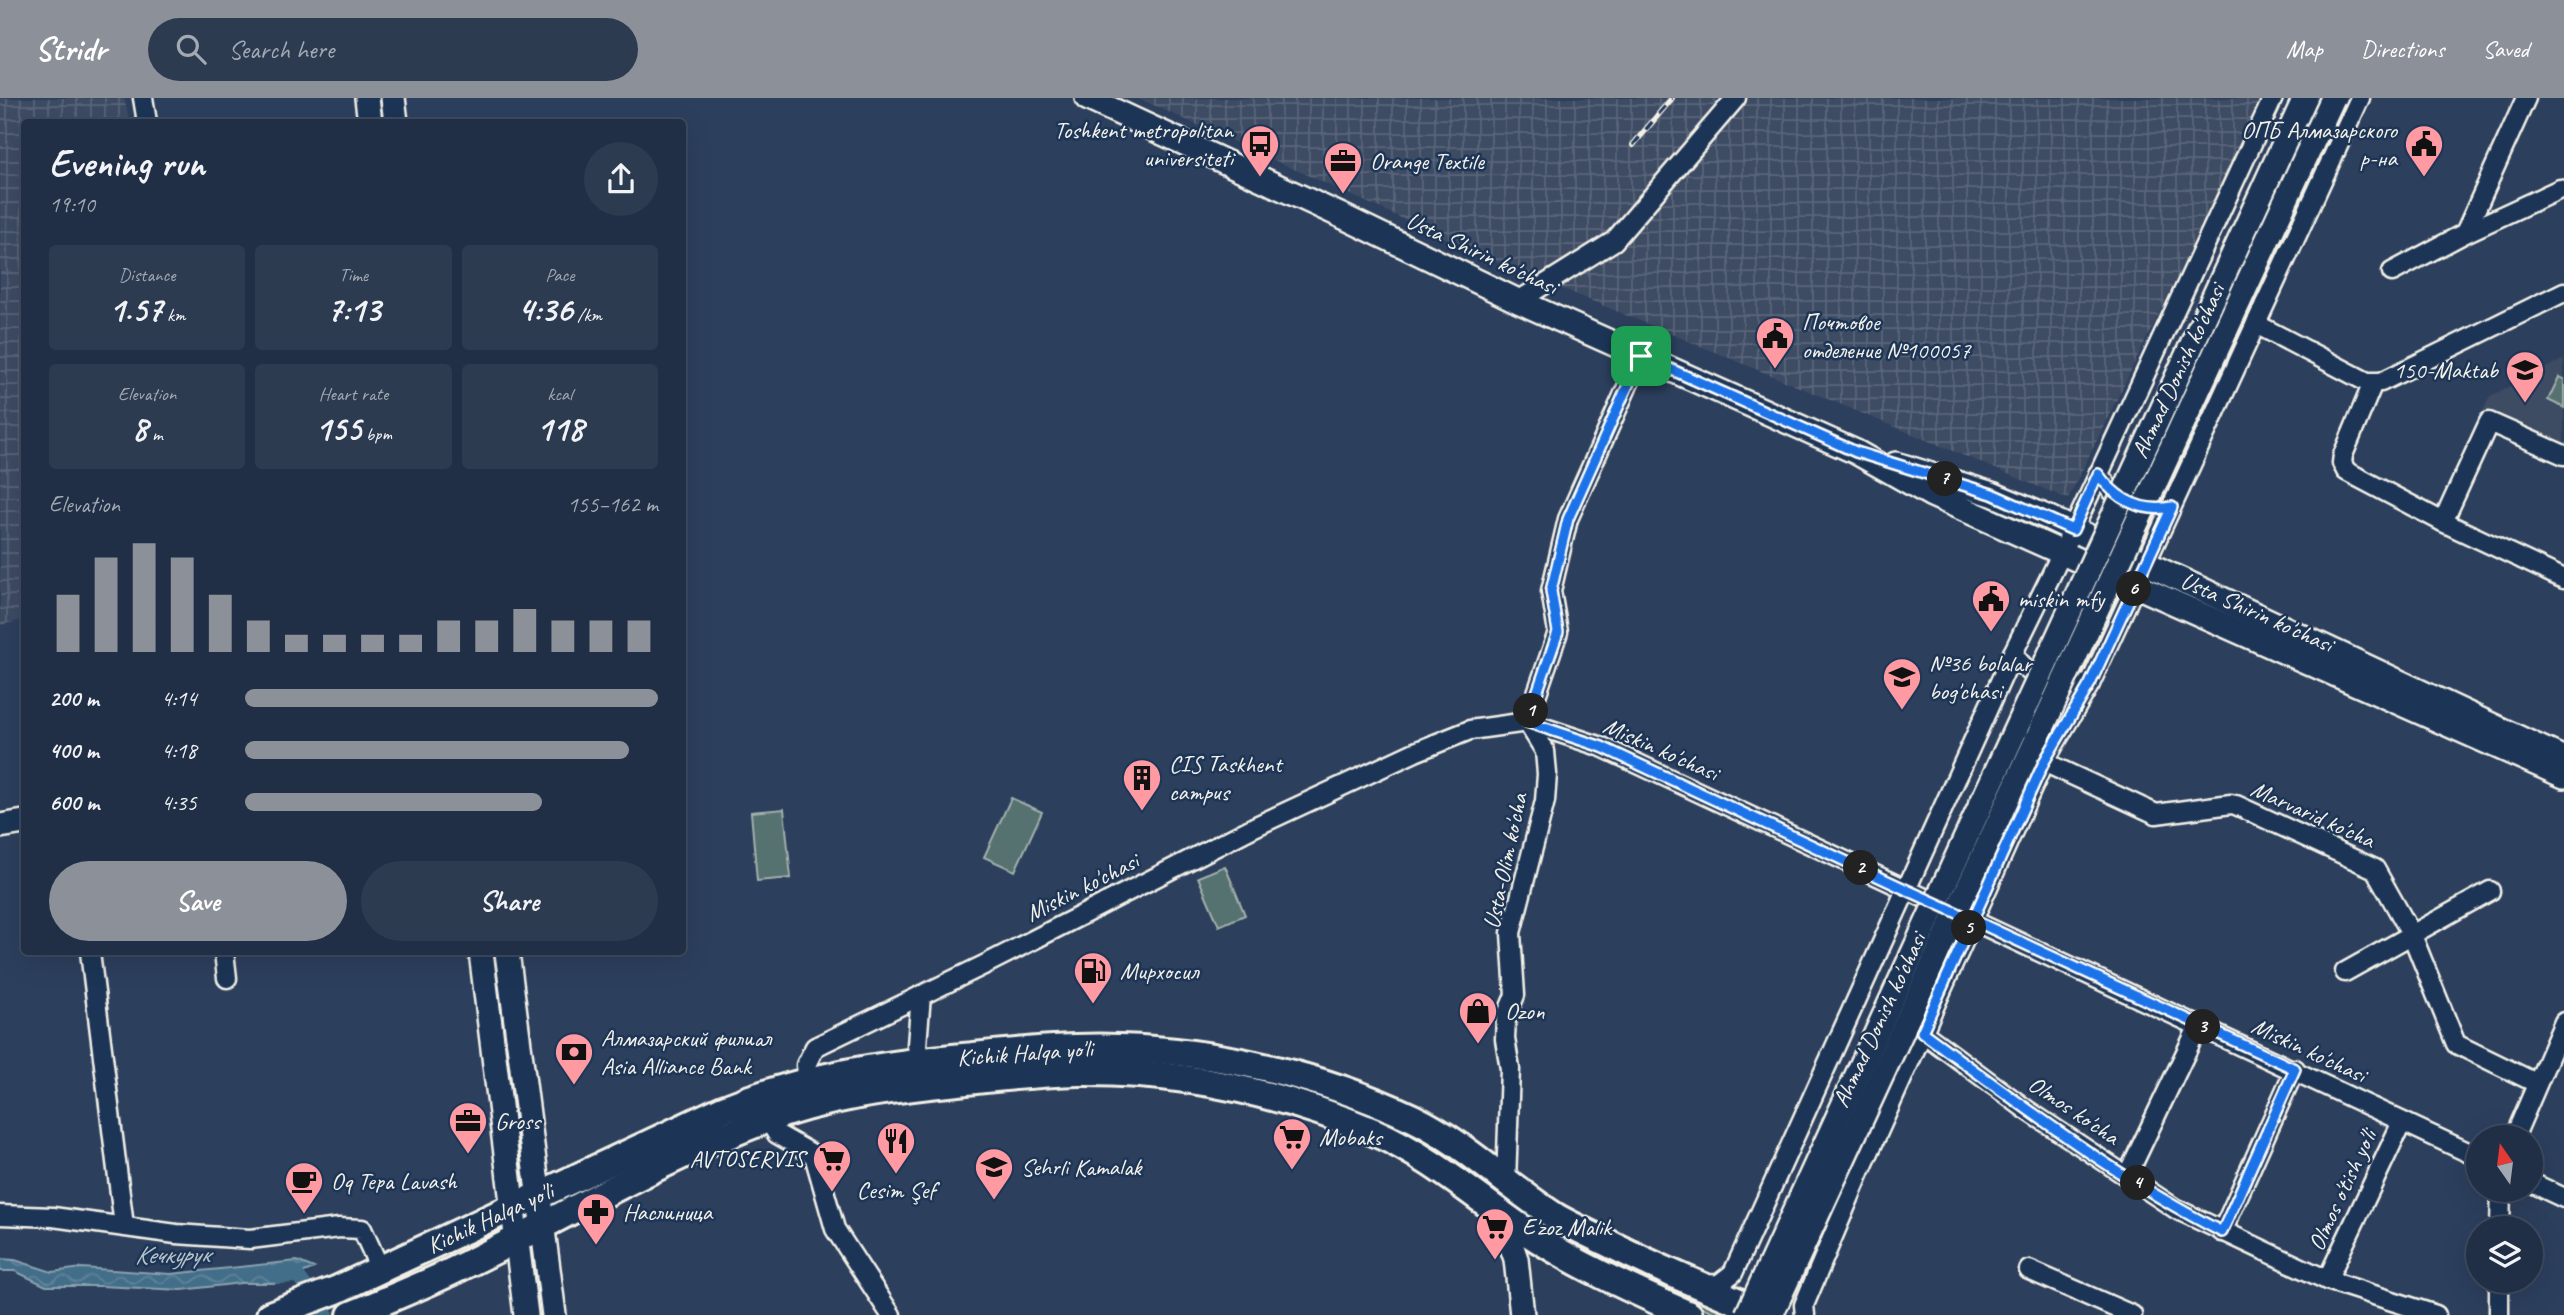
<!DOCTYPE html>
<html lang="en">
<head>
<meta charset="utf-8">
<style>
  :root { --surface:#212f46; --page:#2d3b51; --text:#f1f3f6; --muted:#a2a9b3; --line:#3e4a5f; --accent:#8c9099 }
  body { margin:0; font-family:Caveat,sans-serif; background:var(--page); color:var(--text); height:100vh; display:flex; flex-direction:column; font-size:26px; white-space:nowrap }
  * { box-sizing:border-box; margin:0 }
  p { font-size:23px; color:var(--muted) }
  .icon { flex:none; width:38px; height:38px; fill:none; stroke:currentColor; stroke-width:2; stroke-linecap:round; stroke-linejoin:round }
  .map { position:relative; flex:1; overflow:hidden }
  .sheet { position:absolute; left:21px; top:21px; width:665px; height:836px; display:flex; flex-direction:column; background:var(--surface); border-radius:7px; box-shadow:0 7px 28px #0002,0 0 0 2px var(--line) }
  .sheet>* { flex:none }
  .needle { width:46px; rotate:346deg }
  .tools { position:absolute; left:2466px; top:1027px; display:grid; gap:14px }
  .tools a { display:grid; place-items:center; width:77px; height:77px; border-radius:50%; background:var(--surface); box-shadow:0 7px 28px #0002,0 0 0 2px var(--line); font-size:35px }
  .pin { position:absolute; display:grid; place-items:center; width:60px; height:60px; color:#fff; margin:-30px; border-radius:14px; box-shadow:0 4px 10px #0006 }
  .km { position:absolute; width:35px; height:35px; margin:-18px; border-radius:50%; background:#222; color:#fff; font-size:19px; line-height:35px; text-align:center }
  .round { display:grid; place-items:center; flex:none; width:74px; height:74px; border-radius:37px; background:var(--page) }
  .overview { display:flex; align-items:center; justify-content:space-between; height:119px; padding:0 28px }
  h1 { font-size:38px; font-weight:700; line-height:52px }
  .figures { display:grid; grid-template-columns:repeat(3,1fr); gap:10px; height:119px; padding:7px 28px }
  .figures div { display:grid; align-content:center; border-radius:7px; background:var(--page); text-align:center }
  .figures b { font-size:35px; font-weight:700 }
  .figures small { font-size:19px; font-weight:400 }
  .figures p { font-size:19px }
  .chart { height:196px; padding:14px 28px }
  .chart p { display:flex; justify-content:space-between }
  .chart svg { width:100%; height:126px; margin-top:7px; stroke:var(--accent); stroke-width:6 }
  .action { display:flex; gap:14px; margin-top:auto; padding:14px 28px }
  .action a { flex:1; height:80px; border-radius:42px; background:var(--accent); color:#fff; font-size:28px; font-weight:700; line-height:80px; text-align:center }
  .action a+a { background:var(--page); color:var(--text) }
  ul { padding:0 28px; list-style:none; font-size:23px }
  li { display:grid; grid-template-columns:112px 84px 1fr; align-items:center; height:52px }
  li i { height:18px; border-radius:9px; background:var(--accent) }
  header { display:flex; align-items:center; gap:42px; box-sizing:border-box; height:98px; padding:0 35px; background:var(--accent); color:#fff }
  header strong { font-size:33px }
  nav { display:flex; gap:38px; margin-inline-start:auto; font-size:24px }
  .search { width:490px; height:63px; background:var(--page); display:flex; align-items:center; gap:18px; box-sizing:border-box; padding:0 24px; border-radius:38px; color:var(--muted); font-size:26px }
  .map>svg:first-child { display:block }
  .built { fill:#3e4b64 }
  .industrial { fill:url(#industrial-grid) }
  .grass { fill:url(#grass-tufts); stroke:#a4b1ac; stroke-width:2 }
  .garden { fill:#54716f; stroke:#a4b1ac; stroke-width:2 }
  .water { fill:url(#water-waves); stroke:#8aa2af; stroke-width:2 }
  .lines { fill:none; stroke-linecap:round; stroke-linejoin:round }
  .canal { stroke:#436e89; stroke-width:14 }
  .minor-casing { stroke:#f4f1e8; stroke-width:23 }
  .major-casing { stroke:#f4f1e8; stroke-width:28 }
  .highway-casing { stroke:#f4f1e8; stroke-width:32 }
  .minor { stroke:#1d3557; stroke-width:18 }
  .major { stroke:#1d3557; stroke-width:23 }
  .highway { stroke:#1d3557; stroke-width:26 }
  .rail-casing { stroke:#f4f1e8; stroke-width:6 }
  .rail { stroke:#1d3557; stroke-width:3.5; stroke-dasharray:10; stroke-linecap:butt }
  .major-bridge-casing { stroke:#f4f1e8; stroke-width:28; stroke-linecap:butt }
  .major-bridge { stroke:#1d3557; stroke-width:23 }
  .route-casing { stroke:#fff; stroke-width:14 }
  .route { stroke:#1a73e8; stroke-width:9 }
  .labels { text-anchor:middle; stroke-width:5; stroke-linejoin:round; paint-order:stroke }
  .poi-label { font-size:24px; fill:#f4f1e8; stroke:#1d3557; text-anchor:start }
  .street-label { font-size:24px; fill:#f4f1e8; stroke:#1d3557 }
  .water-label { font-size:26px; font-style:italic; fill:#b6c3c7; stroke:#1d3557 }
</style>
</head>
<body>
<header>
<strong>Stridr</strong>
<div class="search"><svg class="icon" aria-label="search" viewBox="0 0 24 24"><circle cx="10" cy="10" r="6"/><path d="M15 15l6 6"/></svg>Search here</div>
<nav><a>Map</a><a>Directions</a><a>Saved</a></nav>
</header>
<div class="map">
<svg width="2564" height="1217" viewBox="0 0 2564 1217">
  <defs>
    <pattern id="industrial-grid" width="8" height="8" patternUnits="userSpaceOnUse" patternTransform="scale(1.75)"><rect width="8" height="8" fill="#3e4b64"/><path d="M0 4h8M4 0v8" fill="none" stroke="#5a657a"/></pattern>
    <pattern id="grass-tufts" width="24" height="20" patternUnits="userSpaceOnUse" patternTransform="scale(1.75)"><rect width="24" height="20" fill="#54716f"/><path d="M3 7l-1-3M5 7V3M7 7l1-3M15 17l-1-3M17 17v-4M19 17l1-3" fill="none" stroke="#6d8684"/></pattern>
    <pattern id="water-waves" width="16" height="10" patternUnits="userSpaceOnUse" patternTransform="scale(1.75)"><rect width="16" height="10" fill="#436e89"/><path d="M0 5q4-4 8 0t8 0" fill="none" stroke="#5f839a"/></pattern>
  </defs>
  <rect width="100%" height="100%" fill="#2c3f5d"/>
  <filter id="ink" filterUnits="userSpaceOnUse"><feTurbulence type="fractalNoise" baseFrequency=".0143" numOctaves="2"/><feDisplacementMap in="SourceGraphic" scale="14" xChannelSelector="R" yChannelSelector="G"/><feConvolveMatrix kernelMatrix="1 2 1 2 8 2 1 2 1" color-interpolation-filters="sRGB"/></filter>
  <g filter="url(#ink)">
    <path class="built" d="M2564 261V350L2483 313 2490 298Z"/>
    <g class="industrial">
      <path d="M0 0H124L130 24H24V522L0 527Z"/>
      <path d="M1138 0H2265L2068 401 1491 161Z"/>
    </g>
    <g class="grass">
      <path d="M1522 1111 1746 1217H1720L1563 1147 1519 1115Z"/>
      <path d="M501 1128 504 1129 507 1134 410 1180 409 1178 410 1172Z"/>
    </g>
    <g class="garden">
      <path d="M2559 279 2564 281V310L2548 302Z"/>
      <path d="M1011 700 1042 714 1015 773 984 759Z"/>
      <path d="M784 711 791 780 757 783 751 714Z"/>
      <path d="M1225 768 1245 817 1219 828 1198 779Z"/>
    </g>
    <path class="water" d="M0 1161 15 1162 52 1174 82 1170 171 1176 297 1163 314 1170 278 1185H241L182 1192 100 1188H46L15 1173H0Z"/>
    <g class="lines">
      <path class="canal" d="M278 1179 298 1178 327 1217"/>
      <g class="minor-casing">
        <g id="minor">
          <path d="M143 0 147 24"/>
          <path d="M2465 135 2526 0"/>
          <path d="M2392 174 2465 135 2560 91"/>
          <path d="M1518 203 1614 143 1736 0"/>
          <path d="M2256 226 2367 284H2381L2564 194"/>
          <path d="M2373 285 2343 357 2342 365 2346 373 2443 424 2564 481"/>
          <path d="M2098 376 2111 392 2131 406"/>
          <path d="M2443 424 2489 324 2564 357"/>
          <path d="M2013 555C2029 582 2060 590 2090 586"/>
          <path d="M2044 664 2156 716 2231 706 2236 707 2375 771 2412 837 2456 946 2536 985"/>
          <path d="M90 854 124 1128"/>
          <path d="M224 854 227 880"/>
          <path d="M2345 874 2490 793"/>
          <path d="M1922 934 2027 1012 2176 1111 2327 1182 2436 1217"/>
          <path d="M919 963 917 947 921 897"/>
          <path d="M808 982 806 967 815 949 986 866 1254 729 1415 654 1470 632 1527 624 1602 649 2478 1059"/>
          <path d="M768 1021 777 1036 814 1057 835 1131 891 1217"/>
          <path d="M2514 1040 2564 924"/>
          <path d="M2127 1078 2199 927"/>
          <path d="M1506 1084 1510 971 1505 941 1506 919 1515 897 1511 835 1545 703 1547 676 1545 653 1527 624 1558 534 1551 493 1568 421 1641 258"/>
          <path d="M2530 1084 2564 1100"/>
          <path d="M0 1117 53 1119 176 1136 250 1141 339 1130 362 1131 380 1171"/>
          <path d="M2500 1130 2501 1092"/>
          <path d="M2222 1134 2295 971"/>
          <path d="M2029 1172 2132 1217"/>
          <path d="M2327 1182 2402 1024"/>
          <path d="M1700 1187 1719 1186 1733 1175 2013 555 2073 432 2273 0"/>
          <path d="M1805 1217 1804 1207 1861 1072 2044 664 2090 586 2360 0"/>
          <path d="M2499 1217V1183"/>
        </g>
      </g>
      <g class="major-casing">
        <g id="major">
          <path d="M367 0 370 24"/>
          <path d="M393 0 396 24"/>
          <path d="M1087 0 1346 120 1518 203 1856 354 1932 397 2564 678"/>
          <path d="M1896 366 1992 396 2049 420 2564 661"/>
          <path d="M0 728 24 724"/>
          <path d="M481 854 526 1217"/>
          <path d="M507 854 554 1217"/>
          <path d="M1500 1114 1516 1161 1522 1217"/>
        </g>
      </g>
      <g class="highway-casing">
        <g id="highway">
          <path d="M270 1217 336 1192 723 1011C803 979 878 967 963 959 1015 954 1068 948 1120 950 1219 953 1323 978 1413 1020 1465 1045 1507 1088 1556 1119 1572 1128 1589 1136 1606 1144 1659 1171 1715 1194 1770 1217"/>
          <path d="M351 1217C380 1205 409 1193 438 1180 547 1129 651 1065 765 1022 824 1000 887 991 949 985 992 980 1036 975 1079 974 1181 973 1282 995 1376 1035 1430 1059 1473 1097 1521 1130 1572 1165 1632 1192 1689 1217"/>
        </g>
      </g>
      <use href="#minor" class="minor"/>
      <use href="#major" class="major"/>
      <use href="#highway" class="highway"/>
      <g class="rail-casing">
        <path id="rail" d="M1633 47 1672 0"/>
      </g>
      <use href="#rail" class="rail"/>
      <g class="major-bridge-casing">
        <g id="major-bridge">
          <path d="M1747 1217 2305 0"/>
          <path d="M1771 1217 2333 0"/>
        </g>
      </g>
      <use href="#major-bridge" class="major-bridge"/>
    </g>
  </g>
  <g class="lines" filter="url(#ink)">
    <g class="route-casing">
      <path id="route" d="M1641 258 1568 421 1551 493 1558 534 1527 624 1602 649 1907 792 1973 822 2295 971 2222 1134C2116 1080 2019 1005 1922 934L2044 664 2090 586 2172 409C2141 415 2116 401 2098 376L2073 432 1992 396 1856 354 1641 258"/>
    </g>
    <use href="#route" class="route"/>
  </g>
  <defs>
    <g id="bus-pin" transform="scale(2.0125)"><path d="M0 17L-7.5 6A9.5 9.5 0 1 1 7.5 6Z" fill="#ff9aa2" stroke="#1d3557"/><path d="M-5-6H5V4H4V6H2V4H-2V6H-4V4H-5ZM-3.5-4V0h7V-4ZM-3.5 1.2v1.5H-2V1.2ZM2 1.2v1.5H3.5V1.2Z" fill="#111"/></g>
    <g id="civic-pin" transform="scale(2.0125)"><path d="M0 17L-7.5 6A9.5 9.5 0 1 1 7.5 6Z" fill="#ff9aa2" stroke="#1d3557"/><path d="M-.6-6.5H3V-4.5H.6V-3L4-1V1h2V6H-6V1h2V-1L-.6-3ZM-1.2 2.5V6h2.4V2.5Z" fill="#111"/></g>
    <g id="office-pin" transform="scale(2.0125)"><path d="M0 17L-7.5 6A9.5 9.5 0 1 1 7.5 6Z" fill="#ff9aa2" stroke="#1d3557"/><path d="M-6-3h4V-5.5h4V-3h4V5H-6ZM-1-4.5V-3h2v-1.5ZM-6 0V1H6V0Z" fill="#111"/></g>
    <g id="school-pin" transform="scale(2.0125)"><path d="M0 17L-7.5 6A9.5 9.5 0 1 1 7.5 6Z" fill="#ff9aa2" stroke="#1d3557"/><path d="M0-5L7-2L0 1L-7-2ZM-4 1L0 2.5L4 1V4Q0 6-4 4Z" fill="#111"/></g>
    <g id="building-pin" transform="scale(2.0125)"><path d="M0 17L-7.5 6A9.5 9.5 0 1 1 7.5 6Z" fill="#ff9aa2" stroke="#1d3557"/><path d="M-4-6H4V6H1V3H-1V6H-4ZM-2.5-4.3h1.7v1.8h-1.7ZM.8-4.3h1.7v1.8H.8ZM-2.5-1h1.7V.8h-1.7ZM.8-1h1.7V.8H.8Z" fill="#111"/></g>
    <g id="fuel-pin" transform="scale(2.0125)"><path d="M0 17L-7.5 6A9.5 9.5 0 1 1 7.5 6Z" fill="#ff9aa2" stroke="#1d3557"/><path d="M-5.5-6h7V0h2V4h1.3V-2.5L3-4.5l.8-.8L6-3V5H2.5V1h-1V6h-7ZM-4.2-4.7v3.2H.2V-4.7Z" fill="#111"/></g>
    <g id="shop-pin" transform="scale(2.0125)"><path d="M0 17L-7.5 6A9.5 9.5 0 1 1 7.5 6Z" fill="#ff9aa2" stroke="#1d3557"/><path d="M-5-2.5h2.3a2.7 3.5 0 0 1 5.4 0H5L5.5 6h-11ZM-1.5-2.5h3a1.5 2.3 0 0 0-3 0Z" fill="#111"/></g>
    <g id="bank-pin" transform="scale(2.0125)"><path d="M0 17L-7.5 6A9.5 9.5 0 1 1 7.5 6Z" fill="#ff9aa2" stroke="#1d3557"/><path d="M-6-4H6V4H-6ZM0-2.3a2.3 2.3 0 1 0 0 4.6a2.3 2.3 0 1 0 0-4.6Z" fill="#111"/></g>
    <g id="supermarket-pin" transform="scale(2.0125)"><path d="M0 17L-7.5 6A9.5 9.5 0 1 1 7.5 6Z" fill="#ff9aa2" stroke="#1d3557"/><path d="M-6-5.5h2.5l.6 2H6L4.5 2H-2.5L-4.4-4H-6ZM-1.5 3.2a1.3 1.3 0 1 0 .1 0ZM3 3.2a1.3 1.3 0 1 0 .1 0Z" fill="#111"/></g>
    <g id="restaurant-pin" transform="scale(2.0125)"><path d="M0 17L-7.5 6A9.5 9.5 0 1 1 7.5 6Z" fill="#ff9aa2" stroke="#1d3557"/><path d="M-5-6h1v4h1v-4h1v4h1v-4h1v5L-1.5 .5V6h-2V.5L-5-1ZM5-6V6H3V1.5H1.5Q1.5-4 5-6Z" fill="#111"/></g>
    <g id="cafe-pin" transform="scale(2.0125)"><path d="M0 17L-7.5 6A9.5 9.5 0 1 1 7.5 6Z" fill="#ff9aa2" stroke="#1d3557"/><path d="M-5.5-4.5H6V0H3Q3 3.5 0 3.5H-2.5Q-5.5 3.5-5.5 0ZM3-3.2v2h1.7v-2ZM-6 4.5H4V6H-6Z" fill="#111"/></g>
    <g id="pharmacy-pin" transform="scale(2.0125)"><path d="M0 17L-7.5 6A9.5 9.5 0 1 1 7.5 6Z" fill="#ff9aa2" stroke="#1d3557"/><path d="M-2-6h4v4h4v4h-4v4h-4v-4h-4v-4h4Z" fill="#111"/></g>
  </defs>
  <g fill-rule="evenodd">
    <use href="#bus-pin" x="1260" y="46"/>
    <use href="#civic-pin" x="2424" y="46"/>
    <use href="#office-pin" x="1343" y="63"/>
    <use href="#civic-pin" x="1775" y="238"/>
    <use href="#school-pin" x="2525" y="272"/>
    <use href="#civic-pin" x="1991" y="501"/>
    <use href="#school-pin" x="1902" y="579"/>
    <use href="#building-pin" x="1142" y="680"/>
    <use href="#fuel-pin" x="1093" y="873"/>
    <use href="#shop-pin" x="1478" y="913"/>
    <use href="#bank-pin" x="574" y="954"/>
    <use href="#office-pin" x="468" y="1023"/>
    <use href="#supermarket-pin" x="1292" y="1039"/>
    <use href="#restaurant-pin" x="896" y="1043"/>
    <use href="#supermarket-pin" x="832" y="1061"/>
    <use href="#school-pin" x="994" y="1069"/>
    <use href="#cafe-pin" x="304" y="1083"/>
    <use href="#pharmacy-pin" x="596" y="1114"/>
    <use href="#supermarket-pin" x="1495" y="1129"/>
  </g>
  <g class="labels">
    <g class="poi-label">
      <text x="1233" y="40" text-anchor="end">Toshkent metropolitan<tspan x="1233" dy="28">universiteti</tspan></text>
      <text x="2397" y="40" text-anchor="end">ОПБ Алмазарского<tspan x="2397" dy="28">р-на</tspan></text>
      <text x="1370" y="71">Orange Textile</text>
      <text x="1802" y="232">Почтовое<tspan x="1802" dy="28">отделение №100057</tspan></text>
      <text x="2498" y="280" text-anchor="end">150-Maktab</text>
      <text x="2018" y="509">miskin mfy</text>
      <text x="1929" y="573">№36 bolalar<tspan x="1929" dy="28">bog'chasi</tspan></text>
      <text x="1169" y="674">CIS Taskhent<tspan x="1169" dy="28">campus</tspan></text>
      <text x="1120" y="881">Мирхосил</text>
      <text x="1505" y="921">Ozon</text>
      <text x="601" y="948">Алмазарский филиал<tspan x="601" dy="28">Asia Alliance Bank</tspan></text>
      <text x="495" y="1031">Gross</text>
      <text x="1319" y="1047">Mobaks</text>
      <text x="805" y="1069" text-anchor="end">AVTOSERVIS</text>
      <text x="1021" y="1077">Sehrli Kamalak</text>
      <text x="331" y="1091">Oq Tepa Lavash</text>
      <text x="896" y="1100" text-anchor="middle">Cesim Şef</text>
      <text x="623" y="1122">Наслиница</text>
      <text x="1522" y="1137">E'zoz Malik</text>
    </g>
    <g class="street-label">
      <text transform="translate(1482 155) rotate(25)" y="8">Usta Shirin ko'chasi</text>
      <text transform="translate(2178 273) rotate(-65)" y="8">Ahmad Donish ko'chasi</text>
      <text transform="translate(2257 514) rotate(24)" y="8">Usta Shirin ko'chasi</text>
      <text transform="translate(1661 651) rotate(24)" y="8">Miskin ko'chasi</text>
      <text transform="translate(2313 716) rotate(24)" y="8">Marvarid ko'cha</text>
      <text transform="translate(1505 763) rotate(-78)" y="8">Usta-Olim ko'cha</text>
      <text transform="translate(1082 789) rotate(-27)" y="8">Miskin ko'chasi</text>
      <text transform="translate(1879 922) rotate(-65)" y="8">Ahmad Donish ko'chasi</text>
      <text transform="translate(2309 952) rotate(25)" y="8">Miskin ko'chasi</text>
      <text transform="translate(1025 955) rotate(-4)" y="8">Kichik Halqa yo'li</text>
      <text transform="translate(2074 1012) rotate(34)" y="8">Olmos ko'cha</text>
      <text transform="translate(2342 1092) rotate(-65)" y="8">Olmos o'tish yo'li</text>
      <text transform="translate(490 1120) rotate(-25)" y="8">Kichik Halqa yo'li</text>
    </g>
    <g class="water-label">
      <text transform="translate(172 1156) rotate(-1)" y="9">Кечкурук</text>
    </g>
  </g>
</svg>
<div class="tools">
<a><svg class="needle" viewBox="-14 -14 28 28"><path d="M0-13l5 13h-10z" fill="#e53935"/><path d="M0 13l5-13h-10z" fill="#a2a9b3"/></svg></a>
<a><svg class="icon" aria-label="layers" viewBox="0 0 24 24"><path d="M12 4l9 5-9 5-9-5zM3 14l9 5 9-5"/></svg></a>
</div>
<div class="pin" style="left:1641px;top:258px;background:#1e9e55"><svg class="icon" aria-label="arrive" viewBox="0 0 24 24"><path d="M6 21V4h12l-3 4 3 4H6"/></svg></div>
<b class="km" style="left:1531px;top:613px">1</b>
<b class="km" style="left:1861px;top:770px">2</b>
<b class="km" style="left:2203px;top:929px">3</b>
<b class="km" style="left:2138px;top:1085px">4</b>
<b class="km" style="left:1969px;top:830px">5</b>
<b class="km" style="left:2134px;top:491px">6</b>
<b class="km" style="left:1945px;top:381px">7</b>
<section class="sheet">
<div class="overview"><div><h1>Evening run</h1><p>19:10</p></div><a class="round"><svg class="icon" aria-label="share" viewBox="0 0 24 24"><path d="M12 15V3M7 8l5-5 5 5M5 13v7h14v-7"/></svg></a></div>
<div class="figures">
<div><p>Distance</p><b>1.57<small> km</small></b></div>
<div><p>Time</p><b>7:13</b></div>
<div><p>Pace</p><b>4:36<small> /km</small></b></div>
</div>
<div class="figures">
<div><p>Elevation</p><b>8<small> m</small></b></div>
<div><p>Heart rate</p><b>155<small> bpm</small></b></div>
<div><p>kcal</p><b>118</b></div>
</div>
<div class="chart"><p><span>Elevation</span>155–162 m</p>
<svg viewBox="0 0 160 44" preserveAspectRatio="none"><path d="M5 44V24M15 44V11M25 44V6M35 44V11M45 44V24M55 44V33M65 44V38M75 44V38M85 44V38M95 44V38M105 44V33M115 44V33M125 44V29M135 44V33M145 44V33M155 44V33"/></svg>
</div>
<ul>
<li><b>200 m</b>4:14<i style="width:100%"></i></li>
<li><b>400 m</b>4:18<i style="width:93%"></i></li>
<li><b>600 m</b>4:35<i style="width:72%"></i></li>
</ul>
<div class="action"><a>Save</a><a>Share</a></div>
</section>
</div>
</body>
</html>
